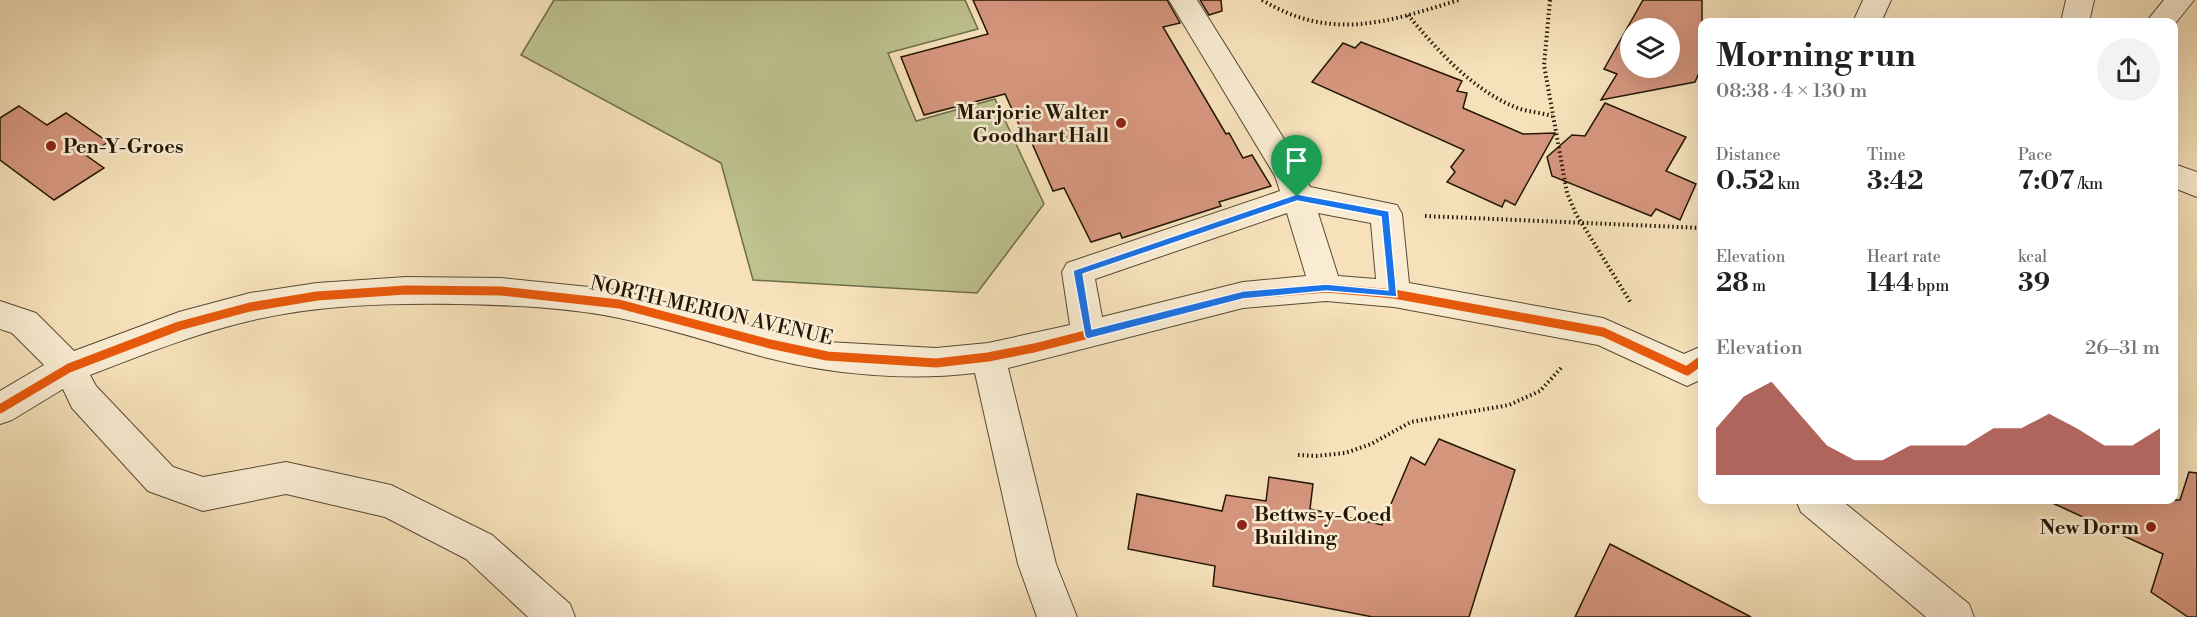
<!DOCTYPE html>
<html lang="en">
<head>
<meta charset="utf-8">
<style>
  :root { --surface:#fff; --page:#f2f2f2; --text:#222; --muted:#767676; --accent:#8f2418 }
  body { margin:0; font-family:"Libre Bodoni",serif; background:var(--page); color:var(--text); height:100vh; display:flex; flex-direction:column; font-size:22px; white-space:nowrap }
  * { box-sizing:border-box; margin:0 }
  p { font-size:20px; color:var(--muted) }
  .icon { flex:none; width:33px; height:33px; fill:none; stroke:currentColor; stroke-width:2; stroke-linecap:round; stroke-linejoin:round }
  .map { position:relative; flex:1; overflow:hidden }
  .details { position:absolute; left:1698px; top:18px; width:480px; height:486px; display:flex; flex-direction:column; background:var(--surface); border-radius:12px; box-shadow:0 6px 24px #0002 }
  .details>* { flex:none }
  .fabs { position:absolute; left:1620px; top:18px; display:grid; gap:12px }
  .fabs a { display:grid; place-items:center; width:60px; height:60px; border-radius:50%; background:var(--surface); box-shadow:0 6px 24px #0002; font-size:30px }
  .pin { position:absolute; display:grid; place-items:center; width:51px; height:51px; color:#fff; margin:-62px -26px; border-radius:50% 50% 50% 0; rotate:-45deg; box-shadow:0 0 6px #0007 }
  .pin .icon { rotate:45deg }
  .round { display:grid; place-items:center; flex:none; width:63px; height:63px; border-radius:32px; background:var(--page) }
  .overview { display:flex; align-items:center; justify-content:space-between; height:102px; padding:0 18px }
  h1 { font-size:33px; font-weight:700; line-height:45px }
  .metrics { display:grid; grid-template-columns:repeat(3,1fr); gap:9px; height:102px; padding:6px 18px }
  .metrics div { display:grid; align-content:center }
  .metrics b { font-size:26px; font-weight:700 }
  .metrics small { font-size:16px; font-weight:400 }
  .metrics p { font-size:16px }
  .chart { height:168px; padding:12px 18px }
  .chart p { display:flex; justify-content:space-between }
  .chart svg { width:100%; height:108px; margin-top:6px; fill:var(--accent); opacity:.7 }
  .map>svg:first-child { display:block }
  .green { fill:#bdc28f; stroke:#706c4b; stroke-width:1.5 }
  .building { fill:#d5967e; stroke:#241707; stroke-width:1.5; fill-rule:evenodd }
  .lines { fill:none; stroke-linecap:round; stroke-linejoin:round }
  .minor-casing { stroke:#584a34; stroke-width:2 }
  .path { stroke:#241707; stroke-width:4; stroke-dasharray:1.5 3; stroke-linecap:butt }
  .minor { fill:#f9ecd2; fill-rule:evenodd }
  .cycleway-casing { stroke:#f9ecd2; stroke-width:13 }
  .cycleway { stroke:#e8590c; stroke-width:9 }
  .route { fill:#1a73e8; stroke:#fff; stroke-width:1.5; fill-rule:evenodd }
  .poi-dot { fill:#8f2418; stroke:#f9ecd2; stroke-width:2 }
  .labels { text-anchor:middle; stroke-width:5; stroke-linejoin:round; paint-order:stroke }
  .poi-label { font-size:20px; font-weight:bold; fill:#241707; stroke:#f9ecd2; text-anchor:end }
  .street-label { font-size:20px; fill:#241707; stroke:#f9ecd2 }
</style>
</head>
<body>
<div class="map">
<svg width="2197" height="617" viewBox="0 0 2197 617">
  <rect width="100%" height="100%" fill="#f6e1ba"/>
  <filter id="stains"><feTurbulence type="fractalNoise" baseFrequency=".00333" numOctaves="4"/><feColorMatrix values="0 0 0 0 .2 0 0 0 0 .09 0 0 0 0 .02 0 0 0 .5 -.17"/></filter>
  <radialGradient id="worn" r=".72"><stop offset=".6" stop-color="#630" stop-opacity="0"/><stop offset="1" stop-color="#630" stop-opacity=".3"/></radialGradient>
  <path class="green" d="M554 0H965L978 29 888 53 916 121 995 99 1044 204 977 293 753 280 721 163 521 55Z"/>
  <g class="building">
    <path d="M973 0H1167L1180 23 1163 27 1226 134 1229 133 1243 158 1252 155 1271 186 1219 202 1221 206 1122 238 1120 233 1091 242 1064 188 1053 191 1031 141 1026 140 1005 94 924 115 901 57 988 34Z"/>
    <path d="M1200 0H1221L1222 11 1209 15Z"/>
    <path d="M1643 0H1702V66L1695 82 1601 100 1617 74 1604 69ZM1630 28H1670V68H1630Z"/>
    <path d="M1361 42 1462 81 1457 91 1467 93 1463 108 1523 134 1555 133 1515 205 1505 200 1502 207 1447 182 1455 172 1451 167 1464 150 1312 82 1343 43 1355 48Z"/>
    <path d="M1605 103 1686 137 1666 171 1696 184 1680 220 1656 209 1651 216 1552 176 1547 157 1572 135 1585 136Z"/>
    <path d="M19 106 47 125 66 113 108 142 87 156 104 168 54 200 0 160V118Z"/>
    <path d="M1439 439 1515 470 1469 617H1373L1213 586 1215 566 1128 549 1137 494 1222 511 1226 495 1266 501 1269 477 1313 484 1310 509 1382 525 1411 457 1425 465Z"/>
    <path d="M2189 472 2197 473V617H2188L2151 592 2163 554 2046 500H2180Z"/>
    <path d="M1610 544 1751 617H1575Z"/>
  </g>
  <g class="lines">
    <g class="minor-casing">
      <g id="minor">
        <path d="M1169 0H1197L1301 166 1310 187 1397 205 1402 214 1409 283 1603 318 1684 354 1702 346V379L1687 386 1598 345 1394 307 1326 301 1243 308 1008 368 1056 564 1077 617H1037L1018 564 975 373C907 381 834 375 768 358 718 345 669 328 619 318 566 307 510 305 456 304 387 303 316 305 249 321 194 334 142 355 90 375L96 386 173 467 203 477 286 462 391 485 492 535 570 604 575 617H528L466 559 385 517 286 494 203 511 148 491 72 408 63 389 12 420 0 424V391L44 365 12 333 0 329V301L36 313 74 351 179 312 250 293 317 283 406 277 501 278 619 290 770 330 827 342 936 348 988 343 1070 325 1062 272 1067 263 1280 191 1275 176ZM1287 213 1306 276 1243 282 1102 317 1095 279ZM1318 213 1371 223 1376 279 1338 276Z"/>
        <path d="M1863 0H1891L1881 22H1853Z"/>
        <path d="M2066 0H2094L2089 22H2061Z"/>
        <path d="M2164 0H2194L2174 25V22H2146Z"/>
        <path d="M2174 164 2197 172V197L2174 188Z"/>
        <path d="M1796 500H1841L1969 604 1974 617H1926L1801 512Z"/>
      </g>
    </g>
    <g class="path">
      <path d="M1262 0C1332 42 1387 22 1459 0"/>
      <path d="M1550 0 1544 65 1567 193 1576 214 1631 303"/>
      <path d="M1408 15C1439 52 1474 92 1520 109 1531 112 1542 113 1552 116"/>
      <path d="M1425 216 1702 228"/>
      <path d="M1298 455 1316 456 1345 453 1371 444 1411 422 1509 405 1540 391 1562 367"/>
    </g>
    <use href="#minor" class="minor"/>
    <g class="cycleway-casing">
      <path id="cycleway" d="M0 409 69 368 179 326 250 307 317 296 406 290 501 291 619 304 770 344 827 356 936 363 988 357 1034 348 1243 295 1326 288 1394 294 1603 332 1687 371 1702 360"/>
    </g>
    <use href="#cycleway" class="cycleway"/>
  </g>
  <path class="route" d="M1297 194 1389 211 1397 297 1326 291 1243 299 1088 339 1085 337 1073 272 1074 270ZM1297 201 1381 217 1388 290 1326 284 1243 291 1092 329 1083 274Z"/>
  <g class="poi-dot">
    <circle cx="1121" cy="123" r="6"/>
    <circle cx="51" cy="146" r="6"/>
    <circle cx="1242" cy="525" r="6"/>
    <circle cx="2151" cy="527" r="6"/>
  </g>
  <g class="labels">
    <g class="poi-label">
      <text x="1109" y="119">Marjorie Walter<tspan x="1109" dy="23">Goodhart Hall</tspan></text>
      <text x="63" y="153" text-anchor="start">Pen-Y-Groes</text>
      <text x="1254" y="521" text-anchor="start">Bettws-y-Coed<tspan x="1254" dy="23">Building</tspan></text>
      <text x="2139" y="534">New Dorm</text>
    </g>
    <g class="street-label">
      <text transform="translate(712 310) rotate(13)" y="7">NORTH MERION AVENUE</text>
    </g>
  </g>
  <rect width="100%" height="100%" filter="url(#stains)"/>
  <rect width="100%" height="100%" fill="url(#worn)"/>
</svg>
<div class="fabs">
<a><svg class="icon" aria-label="layers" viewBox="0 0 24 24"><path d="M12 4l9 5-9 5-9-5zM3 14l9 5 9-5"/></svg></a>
</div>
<div class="pin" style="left:1297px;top:197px;background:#1e9e55"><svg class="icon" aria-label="arrive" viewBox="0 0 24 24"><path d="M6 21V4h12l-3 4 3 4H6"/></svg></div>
<section class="details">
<div class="overview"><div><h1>Morning run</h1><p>08:38 · 4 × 130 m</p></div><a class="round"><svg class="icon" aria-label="share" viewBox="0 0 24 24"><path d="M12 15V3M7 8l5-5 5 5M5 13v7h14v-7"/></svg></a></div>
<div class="metrics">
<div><p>Distance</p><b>0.52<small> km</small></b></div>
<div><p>Time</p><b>3:42</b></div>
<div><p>Pace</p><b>7:07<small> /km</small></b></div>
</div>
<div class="metrics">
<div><p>Elevation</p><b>28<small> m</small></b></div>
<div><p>Heart rate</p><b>144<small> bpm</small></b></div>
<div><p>kcal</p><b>39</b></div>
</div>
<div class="chart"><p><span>Elevation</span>26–31 m</p>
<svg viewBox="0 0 160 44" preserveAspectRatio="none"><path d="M0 44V25L10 12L20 6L30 19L40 32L50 38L60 38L70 32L80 32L90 32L100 25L110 25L120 19L130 25L140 32L150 32L160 25V44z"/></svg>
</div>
</section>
</div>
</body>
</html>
